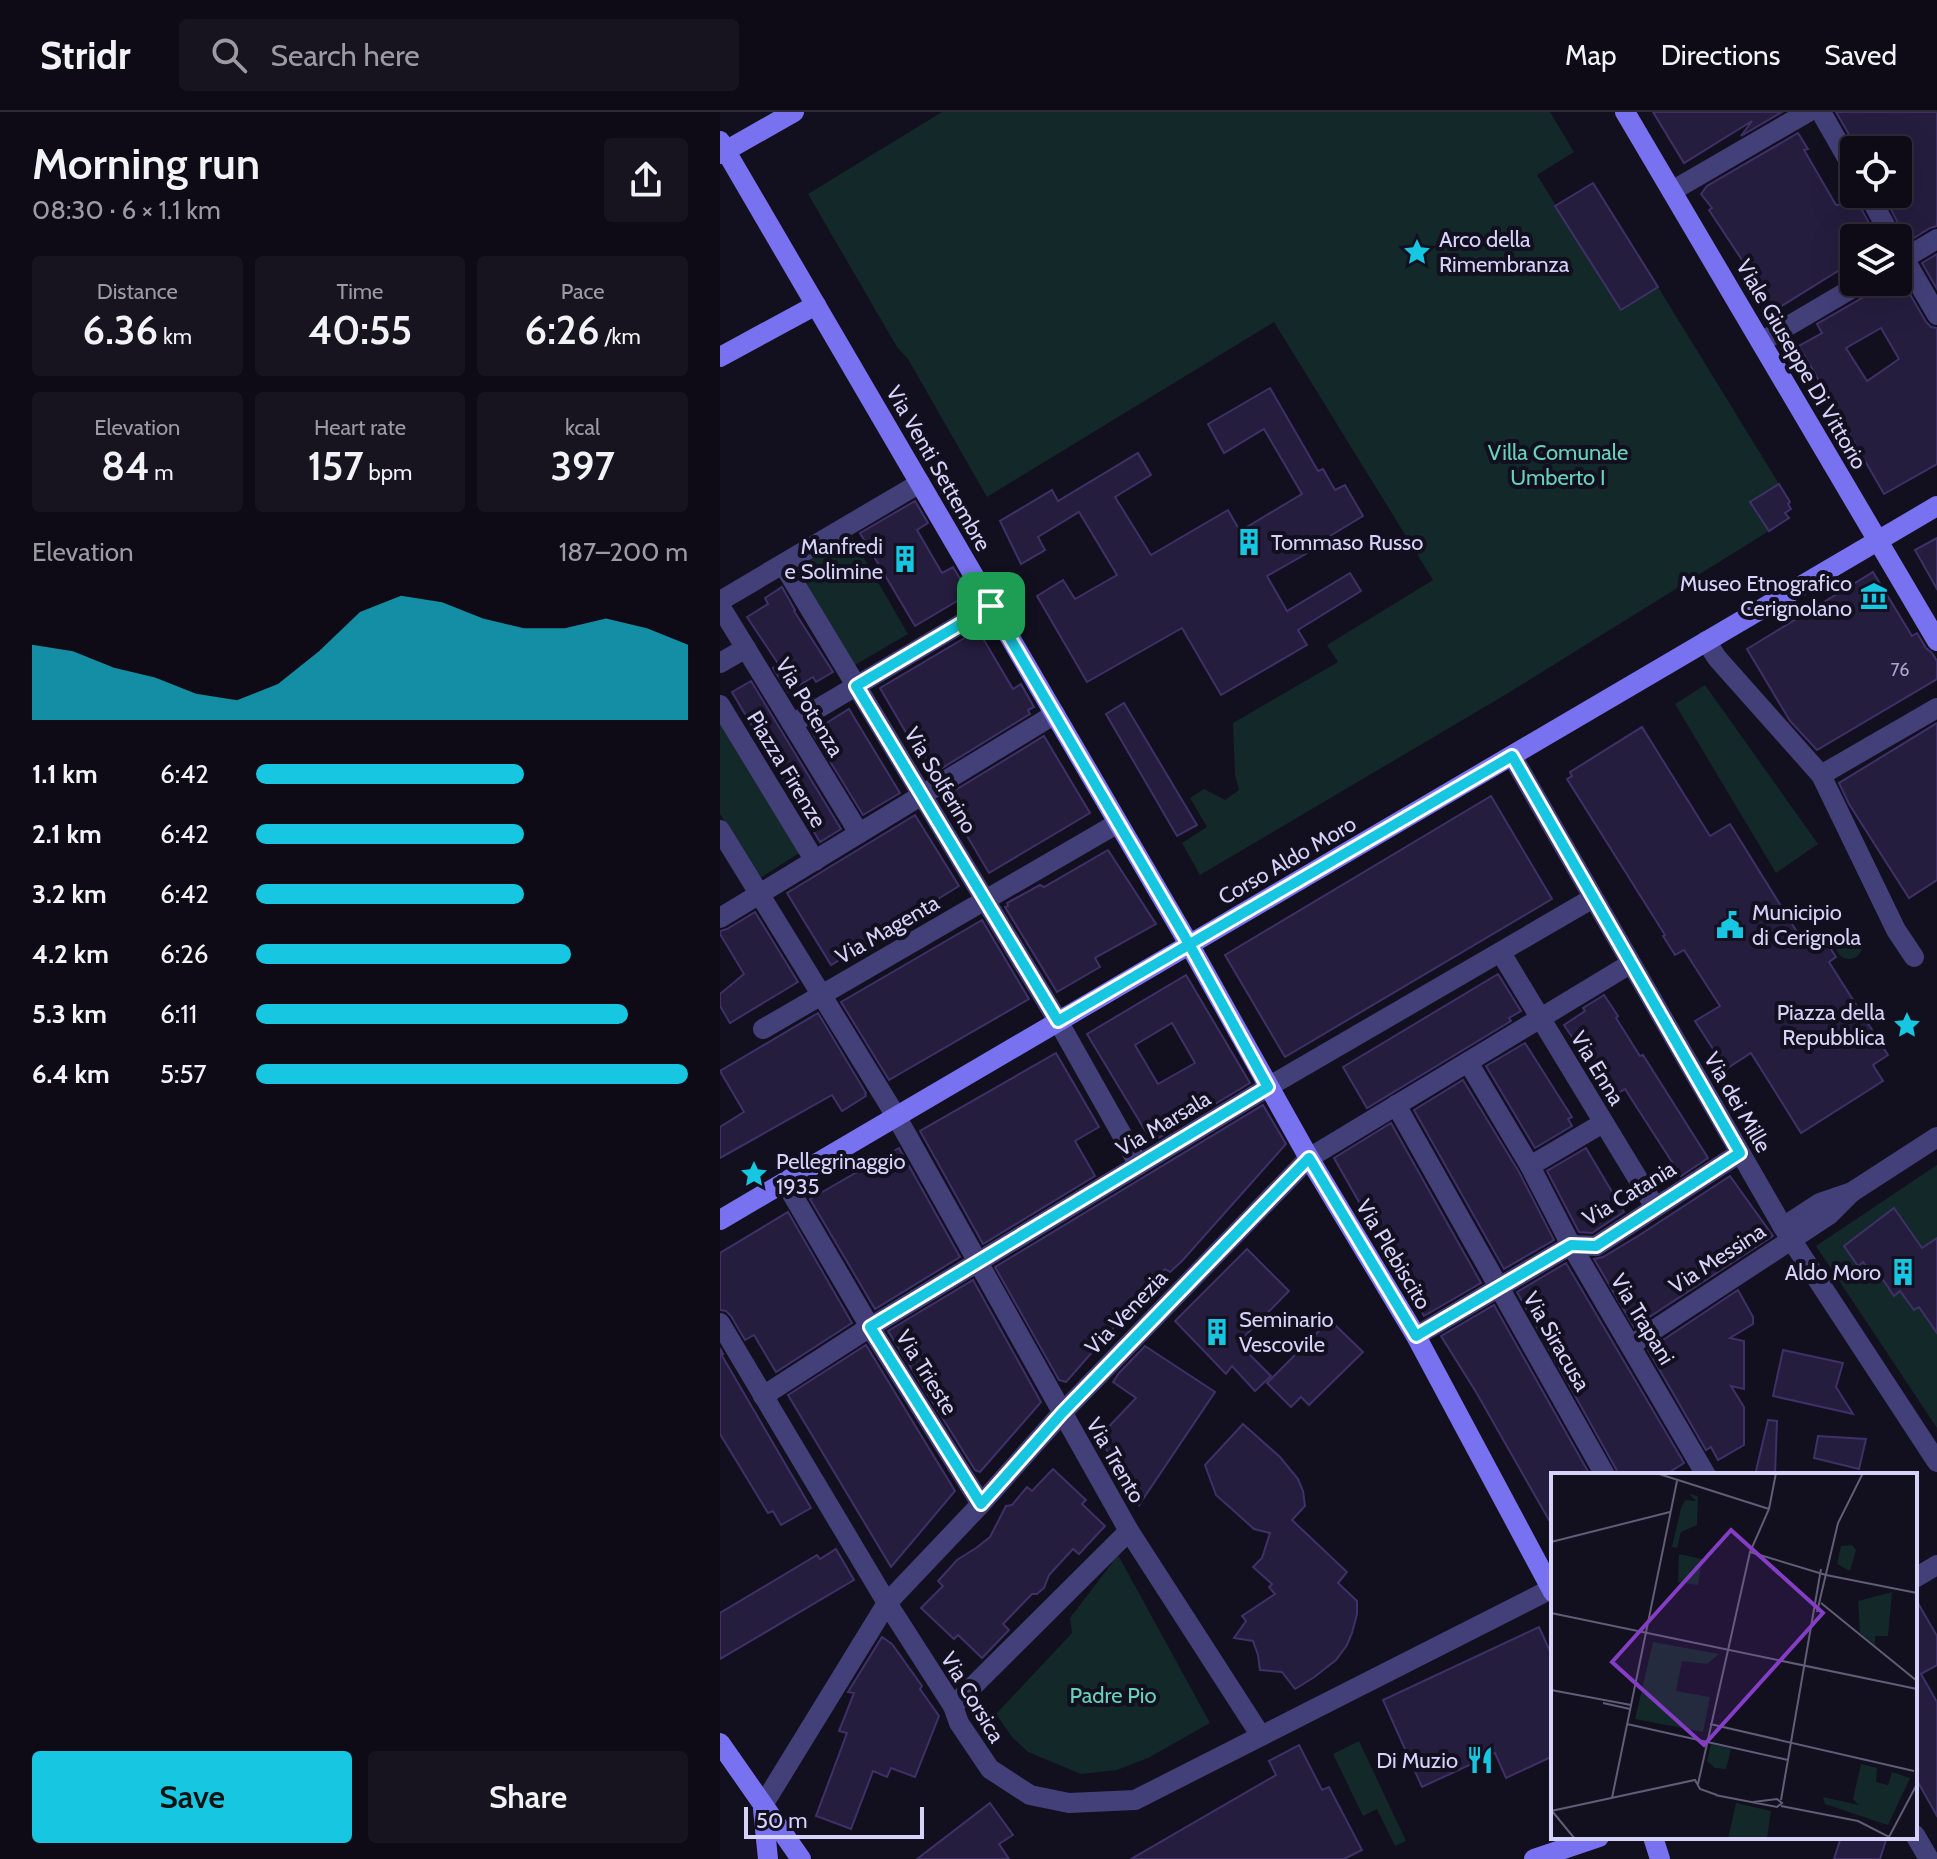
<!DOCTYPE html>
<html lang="en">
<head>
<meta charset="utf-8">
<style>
  :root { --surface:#0e0b17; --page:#171420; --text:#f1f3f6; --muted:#9b9ba1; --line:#2e2b36; --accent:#17c6e0 }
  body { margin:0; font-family:Cabin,sans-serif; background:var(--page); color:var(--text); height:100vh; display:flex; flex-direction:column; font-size:30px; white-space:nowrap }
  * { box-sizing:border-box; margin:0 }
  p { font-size:26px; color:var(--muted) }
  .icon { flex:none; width:44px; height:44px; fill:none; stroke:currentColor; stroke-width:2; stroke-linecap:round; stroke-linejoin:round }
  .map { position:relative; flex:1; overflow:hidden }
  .details { display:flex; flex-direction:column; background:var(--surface); width:720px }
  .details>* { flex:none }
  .fabs { position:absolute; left:1120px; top:24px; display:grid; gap:16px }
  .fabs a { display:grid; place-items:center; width:72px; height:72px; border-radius:8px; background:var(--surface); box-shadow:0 8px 32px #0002,0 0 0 2px var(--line); font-size:40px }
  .scale { position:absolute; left:24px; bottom:20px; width:180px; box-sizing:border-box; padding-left:8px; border:4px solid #d7d2fa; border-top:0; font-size:22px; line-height:28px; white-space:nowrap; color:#d7d2fa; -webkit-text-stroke:6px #120f1f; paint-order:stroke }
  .pin { position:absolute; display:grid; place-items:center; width:68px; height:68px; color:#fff; margin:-34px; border-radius:16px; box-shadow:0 4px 12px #0006 }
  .round { display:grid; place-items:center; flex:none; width:84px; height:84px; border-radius:8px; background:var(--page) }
  .summary { display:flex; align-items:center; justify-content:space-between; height:136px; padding:0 32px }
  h1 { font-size:44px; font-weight:600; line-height:60px }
  .metrics { display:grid; grid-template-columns:repeat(3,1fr); gap:12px; height:136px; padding:8px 32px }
  .metrics div { display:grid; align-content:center; border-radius:8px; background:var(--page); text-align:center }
  .metrics b { font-size:40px; font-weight:600 }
  .metrics small { font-size:22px; font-weight:400 }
  .metrics p { font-size:22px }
  .chart { height:224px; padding:16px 32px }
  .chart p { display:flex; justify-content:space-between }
  .chart svg { width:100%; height:144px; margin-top:8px; fill:var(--accent); opacity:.7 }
  .cta { display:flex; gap:16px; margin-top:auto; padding:16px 32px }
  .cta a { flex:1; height:92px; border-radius:8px; background:var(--accent); color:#111; font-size:32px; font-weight:600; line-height:92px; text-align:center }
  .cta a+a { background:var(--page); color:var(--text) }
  ul { padding:0 32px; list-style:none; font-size:26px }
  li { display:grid; grid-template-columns:128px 96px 1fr; align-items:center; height:60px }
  li i { height:20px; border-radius:10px; background:var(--accent) }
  header { display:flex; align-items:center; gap:48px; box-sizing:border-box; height:112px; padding:0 40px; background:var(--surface); border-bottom:2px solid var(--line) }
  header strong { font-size:38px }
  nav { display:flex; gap:44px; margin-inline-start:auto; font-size:28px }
  .search { width:560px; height:72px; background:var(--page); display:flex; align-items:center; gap:20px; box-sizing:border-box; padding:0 28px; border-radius:8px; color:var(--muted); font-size:30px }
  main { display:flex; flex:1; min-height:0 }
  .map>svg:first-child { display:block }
  .green { fill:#132828 }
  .building { fill:#251d3e; stroke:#3e3168; stroke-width:2; fill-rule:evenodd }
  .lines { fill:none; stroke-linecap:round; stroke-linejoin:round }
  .street { stroke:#433f79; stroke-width:20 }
  .secondary { stroke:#7972f0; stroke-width:20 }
  .route-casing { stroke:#fff; stroke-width:16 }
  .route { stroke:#17c6e0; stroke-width:10 }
  .labels { text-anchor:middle; stroke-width:8; stroke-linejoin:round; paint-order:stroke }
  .number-label { font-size:18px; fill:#aaa5cb }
  .poi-label { font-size:22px; fill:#d7d2fa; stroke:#120f1f; text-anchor:start }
  .street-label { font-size:22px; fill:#d7d2fa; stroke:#120f1f }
  .park-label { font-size:22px; fill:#66d2ba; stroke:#120f1f }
  .inset-road { fill:none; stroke:#615d77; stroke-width:2 }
  .view { fill:#843dc5; fill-opacity:0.15; stroke:#843dc5; stroke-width:4 }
  .inset-edge { fill:none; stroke:#d7d2fa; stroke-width:4 }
</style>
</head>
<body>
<header>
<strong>Stridr</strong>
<div class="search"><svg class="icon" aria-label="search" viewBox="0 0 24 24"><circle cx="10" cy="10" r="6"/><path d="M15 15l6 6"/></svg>Search here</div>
<nav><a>Map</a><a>Directions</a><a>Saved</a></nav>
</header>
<main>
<section class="details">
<div class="summary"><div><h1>Morning run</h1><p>08:30 · 6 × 1.1 km</p></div><a class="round"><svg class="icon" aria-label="share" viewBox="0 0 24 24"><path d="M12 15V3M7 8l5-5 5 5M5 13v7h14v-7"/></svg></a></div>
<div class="metrics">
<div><p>Distance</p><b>6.36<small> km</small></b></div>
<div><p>Time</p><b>40:55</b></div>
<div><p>Pace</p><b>6:26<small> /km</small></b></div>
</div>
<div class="metrics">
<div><p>Elevation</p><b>84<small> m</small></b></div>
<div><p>Heart rate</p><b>157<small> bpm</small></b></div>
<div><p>kcal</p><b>397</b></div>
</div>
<div class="chart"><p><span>Elevation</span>187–200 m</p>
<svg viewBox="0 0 160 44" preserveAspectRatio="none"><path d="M0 44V21L10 23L20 28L30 31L40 36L50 38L60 33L70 23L80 11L90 6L100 8L110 13L120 16L130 16L140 13L150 16L160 21V44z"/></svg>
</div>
<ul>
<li><b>1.1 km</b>6:42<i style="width:62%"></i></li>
<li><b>2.1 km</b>6:42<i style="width:62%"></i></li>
<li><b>3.2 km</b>6:42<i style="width:62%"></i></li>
<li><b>4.2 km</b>6:26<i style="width:73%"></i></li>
<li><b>5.3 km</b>6:11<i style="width:86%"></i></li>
<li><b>6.4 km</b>5:57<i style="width:100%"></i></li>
</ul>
<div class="cta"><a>Save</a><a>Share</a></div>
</section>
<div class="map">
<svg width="1217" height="1747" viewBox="0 0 1217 1747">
  <rect width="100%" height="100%" fill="#120f1f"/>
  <g class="green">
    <path d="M222 0H830L854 40 817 63 901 198 938 175 1059 372 1031 390 1049 419 785 583 480 763 462 731 487 715 470 686 484 677 505 688 519 678 515 663 513 611 618 550 607 533 713 468 554 210 267 385 188 247 177 235 88 82Z"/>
    <path d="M129 420 188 522 135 553 75 452Z"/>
    <path d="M985 573 1098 732 1056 761 955 592Z"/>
    <path d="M0 612 81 740 40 766 0 702Z"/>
    <circle cx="1129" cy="834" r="13"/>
    <path d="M1217 1053V1316L1096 1134Z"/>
    <path d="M398 1443 490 1611 428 1646 397 1658 361 1662 308 1640 292 1625 276 1602 352 1521 350 1506Z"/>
    <path d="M639 1629 686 1729 675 1734 657 1697 643 1704 613 1642Z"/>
  </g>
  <g class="building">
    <path d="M933 0H1062L1021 24 1032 9 964 51Z"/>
    <path d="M1116 0H1217V114L1210 116 1189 129 1185 125 1163 82H1178V38H1138Z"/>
    <path d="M1078 21 1088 37 1084 38 1116 93 1126 92 1142 98 1157 126H1134V149L1052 200 1026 159 1028 157 989 98 992 96 981 82 987 74Z"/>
    <path d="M873 71 938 175 901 198 835 94Z"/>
    <path d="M1217 142V177L1202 151Z"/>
    <path d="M1180 165 1206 210 1211 215 1217 216V352L1164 382 1079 234 1102 221 1097 212 1170 170H1178ZM1161 216 1179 247 1147 269 1126 236Z"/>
    <path d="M550 276 598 359 603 357 615 378 625 373 643 404 610 424 612 427 547 464 567 499 630 461 641 479 578 518 587 533 501 583 462 516 367 570 317 484 343 468 355 487 397 463 359 400 318 425 325 438 301 452 280 409 332 378 338 389 418 341 431 363 395 385 431 443 508 398 520 419 582 382 544 317 504 341 488 312Z"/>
    <path d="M1059 372 1070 390 1068 392 1071 397 1065 401 1069 406 1049 419 1030 390Z"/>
    <path d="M195 389 208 411 197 418 222 461 233 455 249 482 195 514 140 421Z"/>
    <path d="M1217 426V477L1195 438Z"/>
    <path d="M1153 460 1192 524 1197 521 1206 536 1212 541 1217 549V567L1097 638 1070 609 1027 537Z"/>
    <path d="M62 475 75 498 74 499 113 560 96 570 93 565 68 580 53 556 59 553 27 505 48 492 45 486Z"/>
    <path d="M258 518 293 577 301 572 314 595 308 598 310 602 214 661 201 639 198 641 160 576Z"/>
    <path d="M31 569 121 717 100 730 12 580Z"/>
    <path d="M404 591 477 713 457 724 386 602Z"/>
    <path d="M129 597 180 681 143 703 92 620Z"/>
    <path d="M1217 611V768L1189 786 1129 692 1119 671Z"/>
    <path d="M922 615 990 724 1010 712 1087 836 1103 825 1116 845 1109 850 1168 943 1153 953 1163 969 1081 1021 1031 941 1006 957 975 909 1000 894 964 838 955 843 943 824 945 823 847 667 852 664 850 660Z"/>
    <path d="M324 624 370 701 269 761 224 685Z"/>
    <path d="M771 684 832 787 565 945 505 843Z"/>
    <path d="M195 703 239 774 111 853 67 781Z"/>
    <path d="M388 738 436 812 375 846 380 855 337 880 285 795 288 794 287 791 320 773 324 775Z"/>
    <path d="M35 800 78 870 10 911 0 894V882L24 862 0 822V819L7 817Z"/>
    <path d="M262 808 309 887 169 968 121 890Z"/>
    <path d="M778 862 801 899 789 906 791 909 647 996 623 955Z"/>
    <path d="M466 863 530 971 432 1030 367 922ZM452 911 475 951 438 972 415 933Z"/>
    <path d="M884 883 898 904 896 906 920 944 923 943 988 1046 961 1064 905 977 892 985 844 913 865 899 863 896Z"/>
    <path d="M98 901 146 981 145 982 146 984 122 999 112 983 0 1046V1015L24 1000 0 959Z"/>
    <path d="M805 931 852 1005 848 1007 852 1014 815 1036 766 954Z"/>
    <path d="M336 941 379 1015 355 1029 375 1064 263 1132 200 1019Z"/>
    <path d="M743 968 799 1060 834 1128 784 1157 694 998Z"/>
    <path d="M543 993 566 1032 462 1149 450 1160 445 1157 346 1270 339 1268 275 1155Z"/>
    <path d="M671 1011 761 1171 704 1204 614 1046Z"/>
    <path d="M179 1036 240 1145 155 1197 90 1087Z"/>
    <path d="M866 1036 904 1100 872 1121 859 1120 827 1059Z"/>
    <path d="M1010 1064 1053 1124 914 1215 874 1147 883 1145 918 1124Z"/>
    <path d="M1174 1096 1202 1136 1217 1126V1221L1199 1195 1194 1198 1180 1179 1174 1184 1161 1165 1156 1169 1143 1150 1138 1154 1124 1134Z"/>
    <path d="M68 1100 132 1211 56 1260 34 1223 25 1228 11 1204 6 1199 0 1198V1141Z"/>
    <path d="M527 1137 569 1179 518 1231 551 1264 535 1279 512 1254 506 1262 455 1209Z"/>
    <path d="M846 1151 964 1351 945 1363H898L896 1357 797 1180Z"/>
    <path d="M253 1168 321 1290 260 1360 255 1358 168 1219Z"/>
    <path d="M1018 1178 1033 1205V1212L1010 1226 1024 1229V1277L1011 1274 1024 1295V1333L998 1348 991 1335 986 1338 928 1238Z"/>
    <path d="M774 1193 870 1363H833V1415L756 1280 721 1224Z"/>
    <path d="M610 1208 643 1240 589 1293 581 1285 571 1295 547 1271Z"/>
    <path d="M146 1233 235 1379 171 1455 68 1283Z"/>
    <path d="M425 1234 495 1280 419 1393 379 1325 416 1286 393 1270 399 1261Z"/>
    <path d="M0 1236 3 1242H1L91 1396 61 1413 53 1399 48 1401 0 1322Z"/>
    <path d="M1063 1238 1123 1251 1116 1275 1133 1302 1053 1284Z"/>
    <path d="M1048 1308 1057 1309 1055 1363H1035Z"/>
    <path d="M523 1312 560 1345 578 1367 583 1379 585 1394 572 1408 627 1460 618 1471 637 1489V1502L632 1521 627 1533 616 1548 593 1566 575 1577 562 1560 540 1558 538 1543 533 1529 514 1526 526 1509 522 1504 555 1482 549 1475 552 1472 533 1455 542 1446 550 1421 534 1417 496 1383 485 1353Z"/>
    <path d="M1098 1324 1146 1327 1139 1357 1094 1346Z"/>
    <path d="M333 1357 366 1388 362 1392 385 1414 359 1442 353 1437 329 1463 324 1476 317 1482H312L283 1512 289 1518 262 1546 238 1523 234 1527 201 1496 223 1474 218 1469 237 1448 256 1436 270 1425 286 1394 292 1393 307 1375 312 1379Z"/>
    <path d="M116 1437 134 1468 0 1547V1501L97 1443 100 1447Z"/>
    <path d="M1195 1486 1217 1524V1553L1201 1562 1217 1590V1704L1195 1665Z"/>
    <path d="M819 1515 833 1546V1644L786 1666 775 1641 702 1675 663 1588Z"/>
    <path d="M162 1525 172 1532 202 1574 200 1577 219 1604 195 1665 171 1656 167 1665 153 1659 131 1717 96 1704 127 1621 119 1619 134 1581 128 1580Z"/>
    <path d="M579 1633 602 1678 609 1675 642 1738 624 1747H411L556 1663 549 1649Z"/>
    <path d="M270 1691 293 1723 279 1732 289 1747H197Z"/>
    <path d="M1121 1725H1167L1160 1747H1114Z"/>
  </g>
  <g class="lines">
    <g class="street">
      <path d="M1101 0 1134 58"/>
      <path d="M952 79 1088 0"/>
      <path d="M1148 82 1172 126"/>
      <path d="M1178 136 1217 203"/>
      <path d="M1178 150 1217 127"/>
      <path d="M1041 230 1143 170"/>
      <path d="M63 452 338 909 419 1053"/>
      <path d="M0 489 200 371"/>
      <path d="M0 494 139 721"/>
      <path d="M986 529 997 546 1101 663 1176 818 1194 845"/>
      <path d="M0 551 26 536"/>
      <path d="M0 593 95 749"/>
      <path d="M72 612 271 494"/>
      <path d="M792 644 1063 1115 1217 1350"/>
      <path d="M1101 663 1217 596"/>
      <path d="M0 718 176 1004 409 1419 541 1624"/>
      <path d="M0 806 335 602"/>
      <path d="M781 841 935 1095"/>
      <path d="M43 917 398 711"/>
      <path d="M748 950 810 1054 851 1133 986 1363"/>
      <path d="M676 993 885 1363"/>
      <path d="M810 1054 883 1011"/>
      <path d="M65 1070 150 1215 261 1392"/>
      <path d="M1063 1115 1100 1091 1132 1080 1217 1025"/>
      <path d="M0 1211 167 1491 233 1594 239 1611 270 1657 310 1683 349 1691 415 1688 831 1477"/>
      <path d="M696 1224 851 1133 876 1134 1020 1041"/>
      <path d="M911 1233 1109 1103 1132 1080"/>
      <path d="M43 1284 150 1215 548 975 873 786"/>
      <path d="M1195 1466 1217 1453"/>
      <path d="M233 1594 409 1419"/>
      <path d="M43 1693 167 1491 261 1392 342 1301 589 1046 910 852"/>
      <path d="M1195 1723 1209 1747"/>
    </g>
    <g class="secondary">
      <path d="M905 0 1217 529"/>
      <path d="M0 29 469 832 589 1046 696 1224 833 1480"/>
      <path d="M0 42 74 0"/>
      <path d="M0 245 96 193"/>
      <path d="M0 1108 1217 394"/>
      <path d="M0 1631 81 1747"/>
      <path d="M43 1697 48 1747"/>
      <path d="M933 1725 940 1747"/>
      <path d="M814 1747 879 1725"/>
    </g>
  </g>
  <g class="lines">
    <g class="route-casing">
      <path id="route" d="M271 494 469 832 548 975 150 1215 261 1392 342 1301 589 1046 696 1224 851 1133 876 1134 1020 1041 792 644 338 909 136 574 271 494"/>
    </g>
    <use href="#route" class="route"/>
  </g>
  <defs>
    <g id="sight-bare" transform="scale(2.16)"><path d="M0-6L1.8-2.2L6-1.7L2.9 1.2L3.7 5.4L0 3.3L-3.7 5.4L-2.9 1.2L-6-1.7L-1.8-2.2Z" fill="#17c6e0" stroke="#120f1f" stroke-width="2.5" paint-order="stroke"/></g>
    <g id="building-bare" transform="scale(2.16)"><path d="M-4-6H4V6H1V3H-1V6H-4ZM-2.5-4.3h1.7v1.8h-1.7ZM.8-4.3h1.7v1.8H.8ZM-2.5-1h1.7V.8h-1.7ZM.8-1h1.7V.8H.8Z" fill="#17c6e0" stroke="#120f1f" stroke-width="2.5" paint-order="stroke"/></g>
    <g id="museum-bare" transform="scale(2.16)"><path d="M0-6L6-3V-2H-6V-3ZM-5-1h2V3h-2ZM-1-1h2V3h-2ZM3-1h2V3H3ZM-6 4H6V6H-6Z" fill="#17c6e0" stroke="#120f1f" stroke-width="2.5" paint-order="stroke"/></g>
    <g id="civic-bare" transform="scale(2.16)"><path d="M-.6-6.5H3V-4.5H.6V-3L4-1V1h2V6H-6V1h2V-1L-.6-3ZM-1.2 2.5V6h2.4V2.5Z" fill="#17c6e0" stroke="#120f1f" stroke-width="2.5" paint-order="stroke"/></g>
    <g id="restaurant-bare" transform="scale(2.16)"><path d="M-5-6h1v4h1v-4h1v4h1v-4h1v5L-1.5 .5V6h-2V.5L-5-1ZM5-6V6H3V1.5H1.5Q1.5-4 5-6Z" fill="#17c6e0" stroke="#120f1f" stroke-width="2.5" paint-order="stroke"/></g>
  </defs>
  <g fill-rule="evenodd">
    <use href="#sight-bare" x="697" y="140"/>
    <use href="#building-bare" x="529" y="430"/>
    <use href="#building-bare" x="185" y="447"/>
    <use href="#museum-bare" x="1154" y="484"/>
    <use href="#civic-bare" x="1010" y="813"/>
    <use href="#sight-bare" x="1187" y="913"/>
    <use href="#sight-bare" x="34" y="1062"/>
    <use href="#building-bare" x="1183" y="1160"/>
    <use href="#building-bare" x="497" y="1220"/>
    <use href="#restaurant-bare" x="760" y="1648"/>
  </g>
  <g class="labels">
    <g class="number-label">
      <text x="1180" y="564">76</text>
    </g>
    <g class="poi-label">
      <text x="719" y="135">Arco della<tspan x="719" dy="25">Rimembranza</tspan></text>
      <text x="551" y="438">Tommaso Russo</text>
      <text x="163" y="442" text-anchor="end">Manfredi<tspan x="163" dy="25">e Solimine</tspan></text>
      <text x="1132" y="479" text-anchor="end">Museo Etnografico<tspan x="1132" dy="25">Cerignolano</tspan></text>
      <text x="1032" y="808">Municipio<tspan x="1032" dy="25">di Cerignola</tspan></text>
      <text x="1165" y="908" text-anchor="end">Piazza della<tspan x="1165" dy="25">Repubblica</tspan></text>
      <text x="56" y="1057">Pellegrinaggio<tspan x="56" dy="25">1935</tspan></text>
      <text x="1161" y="1168" text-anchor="end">Aldo Moro</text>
      <text x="519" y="1215">Seminario<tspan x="519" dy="25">Vescovile</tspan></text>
      <text x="738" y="1656" text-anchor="end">Di Muzio</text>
    </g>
    <g class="street-label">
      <text transform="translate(1082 252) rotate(60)" y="8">Viale Giuseppe Di Vittorio</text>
      <text transform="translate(219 356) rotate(60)" y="8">Via Venti Settembre</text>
      <text transform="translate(90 595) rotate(59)" y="8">Via Potenza</text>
      <text transform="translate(67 657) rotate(59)" y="8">Piazza Firenze</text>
      <text transform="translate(221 668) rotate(59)" y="8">Via Solferino</text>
      <text transform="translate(567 748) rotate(-30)" y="8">Corso Aldo Moro</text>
      <text transform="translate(167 817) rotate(-30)" y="8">Via Magenta</text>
      <text transform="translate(878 956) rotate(59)" y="8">Via Enna</text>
      <text transform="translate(1018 990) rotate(60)" y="8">Via dei Mille</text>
      <text transform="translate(443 1011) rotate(-31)" y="8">Via Marsala</text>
      <text transform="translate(909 1081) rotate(-31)" y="8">Via Catania</text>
      <text transform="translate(674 1142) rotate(59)" y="8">Via Plebiscito</text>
      <text transform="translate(997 1146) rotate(-33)" y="8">Via Messina</text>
      <text transform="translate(406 1200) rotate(-46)" y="8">Via Venezia</text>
      <text transform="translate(923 1207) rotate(59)" y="8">Via Trapani</text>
      <text transform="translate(837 1229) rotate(60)" y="8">Via Siracusa</text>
      <text transform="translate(207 1260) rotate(58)" y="8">Via Trieste</text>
      <text transform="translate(396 1348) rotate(60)" y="8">Via Trento</text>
      <text transform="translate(253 1585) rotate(59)" y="8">Via Corsica</text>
    </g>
    <g class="park-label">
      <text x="838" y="348">Villa Comunale<tspan x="838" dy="25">Umberto I</tspan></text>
      <text x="393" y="1591">Padre Pio</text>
    </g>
  </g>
  <g transform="translate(831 1361)">
    <rect width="366" height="366" fill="#120f1f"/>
    <path d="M138 21 147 23 146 52 130 59 126 75 121 74 130 35 134 27 145 28ZM301 72 305 77 299 98 286 91 290 73ZM128 81 151 86 147 112 127 109ZM341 119 337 163H324V172L309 160 307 128ZM102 169 168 181 156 191 131 188 125 218 159 224 152 259 84 246ZM160 271 180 276 175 296 164 295 156 288ZM310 291 326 295 325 309 337 312 341 299 359 305 337 352 274 331 272 324 308 332 302 326ZM185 330 220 338 216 366H177Z" fill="#132828"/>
    <path class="inset-road" d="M105 0 218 36M225 0 218 36 199 79 275 102M0 69 119 39M275 102 366 120M270 130 366 208M266 139 287 50 312 0M0 140 366 216M0 217 80 232M52 230 79 236M76 251 237 287M159 251 363 298M147 311 199 79M164 322 226 334 231 330 226 326 202 329M61 325 126 8M230 327 270 96M230 333 307 348 338 364 366 311M0 338 144 307 149 316 166 322M1 338 24 366"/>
    <path class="view" d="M180 57 272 140 153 272 61 189Z"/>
    <rect width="366" height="366" class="inset-edge"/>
  </g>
</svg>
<div class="fabs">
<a><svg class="icon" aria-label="locate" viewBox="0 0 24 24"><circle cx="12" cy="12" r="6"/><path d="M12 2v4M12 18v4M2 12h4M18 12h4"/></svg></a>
<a><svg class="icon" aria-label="layers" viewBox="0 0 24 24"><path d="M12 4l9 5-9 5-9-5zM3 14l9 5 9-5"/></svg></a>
</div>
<div class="scale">50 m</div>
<div class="pin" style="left:271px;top:494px;background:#1e9e55"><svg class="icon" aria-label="arrive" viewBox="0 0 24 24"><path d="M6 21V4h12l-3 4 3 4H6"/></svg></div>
</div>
</main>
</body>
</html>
